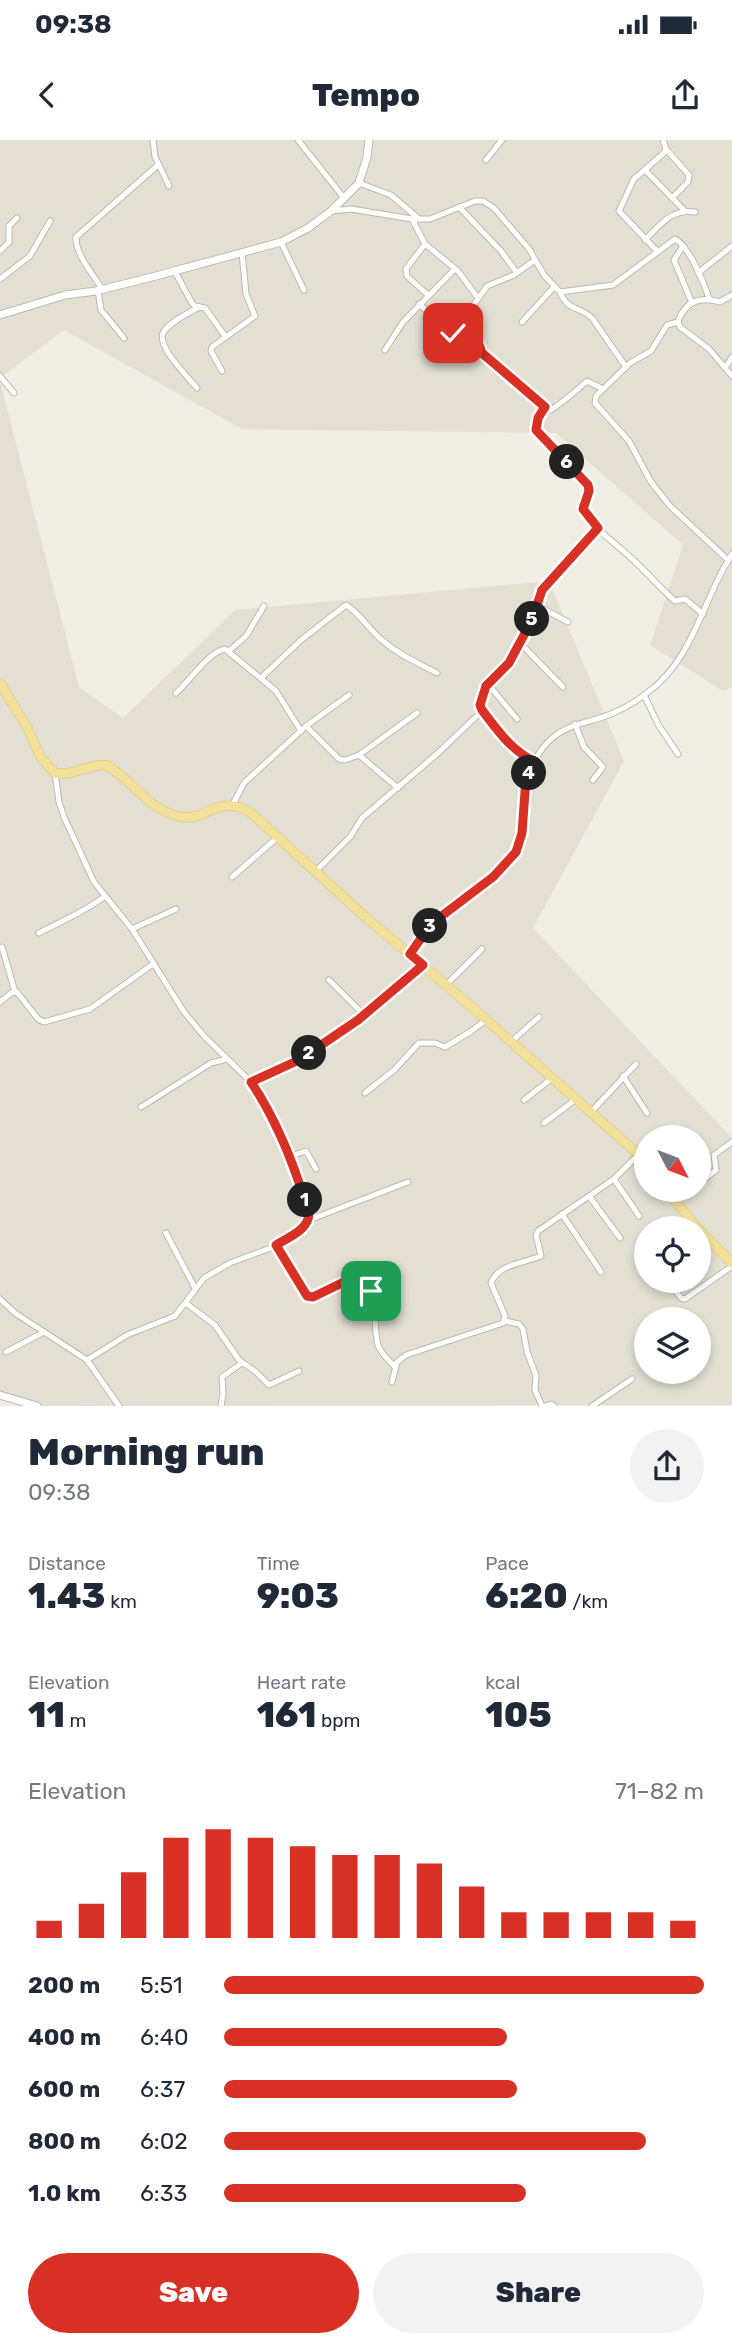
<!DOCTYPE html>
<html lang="en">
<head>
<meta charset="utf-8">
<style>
  :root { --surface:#fff; --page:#f2f2f3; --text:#1f2937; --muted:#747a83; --accent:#d93025 }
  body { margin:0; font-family:Rubik,sans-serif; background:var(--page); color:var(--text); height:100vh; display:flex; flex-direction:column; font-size:26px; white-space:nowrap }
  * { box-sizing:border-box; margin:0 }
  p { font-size:23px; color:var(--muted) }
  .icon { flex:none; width:38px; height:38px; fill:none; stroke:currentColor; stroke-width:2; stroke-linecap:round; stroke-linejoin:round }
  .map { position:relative; height:1266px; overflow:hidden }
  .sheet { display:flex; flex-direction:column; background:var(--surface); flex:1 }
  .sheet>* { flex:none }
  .needle { width:46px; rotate:132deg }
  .buttons { position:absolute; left:634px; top:985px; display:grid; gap:14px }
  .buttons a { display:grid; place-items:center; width:77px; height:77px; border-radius:50%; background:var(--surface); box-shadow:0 4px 10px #0003; font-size:35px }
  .pin { position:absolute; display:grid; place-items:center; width:60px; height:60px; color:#fff; margin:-30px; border-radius:14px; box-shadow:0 4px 10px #0006 }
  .km { position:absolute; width:35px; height:35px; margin:-18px; border-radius:50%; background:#222; color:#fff; font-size:19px; line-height:35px; text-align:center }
  .round { display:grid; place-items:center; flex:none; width:74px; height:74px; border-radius:37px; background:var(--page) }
  .headline { display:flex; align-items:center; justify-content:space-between; height:119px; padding:0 28px }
  h1 { font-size:38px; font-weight:800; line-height:52px }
  .stats { display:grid; grid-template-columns:repeat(3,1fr); gap:10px; height:119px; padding:7px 28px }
  .stats div { display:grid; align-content:center }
  .stats b { font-size:35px; font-weight:800 }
  .stats small { font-size:19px; font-weight:400 }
  .stats p { font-size:19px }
  .chart { height:196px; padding:14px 28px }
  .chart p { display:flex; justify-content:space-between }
  .chart svg { width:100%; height:126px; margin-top:7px; stroke:var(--accent); stroke-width:6 }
  .button { display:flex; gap:14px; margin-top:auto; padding:14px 28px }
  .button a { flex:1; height:80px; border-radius:42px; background:var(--accent); color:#fff; font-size:28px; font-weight:800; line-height:80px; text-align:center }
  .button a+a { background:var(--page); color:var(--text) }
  ul { padding:0 28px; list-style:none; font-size:23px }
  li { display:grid; grid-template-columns:112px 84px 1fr; align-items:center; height:52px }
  li i { height:18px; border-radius:9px; background:var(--accent) }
  .status { display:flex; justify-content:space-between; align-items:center; height:49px; padding:0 35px; background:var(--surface); direction:ltr }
  .status svg { height:19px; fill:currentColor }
  header { display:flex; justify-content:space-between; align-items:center; height:91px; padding:0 28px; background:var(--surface); font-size:32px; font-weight:800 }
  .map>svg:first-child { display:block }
  .residential { fill:#e3e0d3; fill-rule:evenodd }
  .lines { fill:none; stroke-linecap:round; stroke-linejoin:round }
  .minor-casing { stroke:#bdb9ab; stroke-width:7 }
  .tertiary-casing { stroke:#bdb9ab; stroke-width:9 }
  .primary-casing { stroke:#d6bf6d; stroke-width:10 }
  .minor { stroke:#fff; stroke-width:5 }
  .tertiary { stroke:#fff; stroke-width:7 }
  .primary { stroke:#f3e19b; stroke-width:9 }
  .route-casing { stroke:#fff; stroke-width:14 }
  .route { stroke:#d93025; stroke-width:9 }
</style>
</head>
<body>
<div class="status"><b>09:38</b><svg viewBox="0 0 49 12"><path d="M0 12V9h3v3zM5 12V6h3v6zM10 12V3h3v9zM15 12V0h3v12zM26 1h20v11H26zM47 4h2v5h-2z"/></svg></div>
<header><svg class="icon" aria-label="back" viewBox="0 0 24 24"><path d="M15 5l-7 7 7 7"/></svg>Tempo<svg class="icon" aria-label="share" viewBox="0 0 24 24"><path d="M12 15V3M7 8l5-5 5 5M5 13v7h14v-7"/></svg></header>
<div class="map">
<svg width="732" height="1266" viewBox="0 0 732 1266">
  <rect width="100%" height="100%" fill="#f0eee4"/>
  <g class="residential">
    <path d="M0 0H732V547L723 551 650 505 683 405 556 293 242 289 64 190 0 238Z"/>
    <path d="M0 241 79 547 123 578 235 470 549 441 624 621 533 788 732 998V1265L29 1266 0 1258ZM646 998H698V1050H646ZM646 1088H698V1141H646ZM646 1180H698V1232H646Z"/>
  </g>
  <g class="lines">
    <g class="minor-casing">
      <g id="minor">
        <path d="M153 0 155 17 169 46"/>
        <path d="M298 0 344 58"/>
        <path d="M666 9 689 35 688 42 672 58"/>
        <path d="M486 20 502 0"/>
        <path d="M646 31 684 70"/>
        <path d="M359 43 391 55 419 79"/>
        <path d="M459 67 501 111 517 133"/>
        <path d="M331 71 351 69 412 79H430L475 61H483L494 68 529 109 544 135 560 152 613 145 675 99C689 106 704 143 709 158"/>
        <path d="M412 79 425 104 458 131 478 158"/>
        <path d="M645 100C660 85 672 68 695 72"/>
        <path d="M281 102 304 150"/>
        <path d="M425 104 406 129 407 136 428 155"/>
        <path d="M683 106 674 120 692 163"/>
        <path d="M0 111 9 102V86L17 78"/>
        <path d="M658 112 619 71 634 39 664 13 666 9 663 0"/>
        <path d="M174 130 192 163 195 166 205 168 225 196"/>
        <path d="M698 133 732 106"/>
        <path d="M0 139 30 116 50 81"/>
        <path d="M102 149C93 134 75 114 76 97L158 25"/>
        <path d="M98 150 101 170 124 198"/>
        <path d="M560 152C568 172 580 166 592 178L626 227"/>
        <path d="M419 164 452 193"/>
        <path d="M469 172 475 195 482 213 545 267 551 270C564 261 575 252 587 241L603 249"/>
        <path d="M522 182 554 147"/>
        <path d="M678 182 667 185 651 211 630 223 596 256 595 263 629 301 651 342 670 366 728 420"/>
        <path d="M678 182 680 187 709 209 732 236"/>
        <path d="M678 182C685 161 700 156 720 162L732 155"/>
        <path d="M385 210 403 182 455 129"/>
        <path d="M435 213 466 176 487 146 514 135 535 120"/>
        <path d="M725 228 732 217"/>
        <path d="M222 231 211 211 212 207 255 176 246 154 242 112"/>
        <path d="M0 236 14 253"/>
        <path d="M197 248C188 237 157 207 163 193 169 182 189 173 199 167"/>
        <path d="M545 267 538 278 536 290 588 345C589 354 580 363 584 371 592 388 618 405 631 418 647 432 660 448 675 461L685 459 703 474"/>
        <path d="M536 465 568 482"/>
        <path d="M519 502 563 547"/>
        <path d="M229 511 246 496 264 466"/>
        <path d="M261 538 301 500 346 465C361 474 369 490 383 501 399 515 418 523 437 533"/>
        <path d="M488 544 517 579"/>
        <path d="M176 553C190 541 208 512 225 509L276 551 301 591"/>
        <path d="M644 555 659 586 678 614"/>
        <path d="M575 584 584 607 603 627 593 640"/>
        <path d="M306 586 339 619 345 620 359 615 398 648"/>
        <path d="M359 615 417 573"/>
        <path d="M535 622C511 610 498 591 483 570L480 565 486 546 509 523 532 480 542 450 598 388"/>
        <path d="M55 633 59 662 64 677 94 742 132 789 184 872 204 896 251 942 259 954 291 1016 310 1076 304 1086 276 1106 230 1123 204 1138 175 1176 127 1195 87 1220"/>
        <path d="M233 664 244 643 306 586 349 555"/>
        <path d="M316 731 350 697 362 678 438 613 483 570"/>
        <path d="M232 737 279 696"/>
        <path d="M132 789 176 769"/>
        <path d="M39 793C61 781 84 772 104 757"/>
        <path d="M2 807 15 852"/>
        <path d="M410 814C417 804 423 792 431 784 457 758 496 744 516 711 529 689 519 662 526 638 530 627 540 610 548 602 564 586 580 584 600 578 616 573 634 563 647 553 694 519 702 460 732 414"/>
        <path d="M329 840 364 875"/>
        <path d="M446 845 482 809"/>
        <path d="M0 862 11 853 17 852 38 879 44 882 90 869 153 824"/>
        <path d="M511 902 539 877"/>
        <path d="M623 936 647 973"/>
        <path d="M251 942 299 920 358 880 423 825"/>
        <path d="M365 953 394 930 419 903H435L445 907 470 892 486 880"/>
        <path d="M524 960 551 939"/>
        <path d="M141 967 211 923 227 919"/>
        <path d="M590 973 636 924"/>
        <path d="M544 983 575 960"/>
        <path d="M291 1016 306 1011 316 1029"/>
        <path d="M614 1039 639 1076"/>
        <path d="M698 1044 716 1030 714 1015 732 1002"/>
        <path d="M589 1056 620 1098"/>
        <path d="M674 1061 690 1050"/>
        <path d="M562 1074 601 1132"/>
        <path d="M309 1080 408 1042"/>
        <path d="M166 1093 195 1148"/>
        <path d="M276 1106 308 1156 313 1157 352 1138C384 1142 371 1184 378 1205 381 1214 389 1220 395 1227"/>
        <path d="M668 1141 681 1158 685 1159 732 1126"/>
        <path d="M0 1159 15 1173 87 1220 119 1266"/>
        <path d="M187 1164 215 1185 239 1220 256 1232 269 1245 299 1231"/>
        <path d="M505 1181 519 1184 523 1189 527 1212 536 1235 535 1250 542 1266"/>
        <path d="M6 1212 44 1192"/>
        <path d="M392 1242 397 1222 406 1215 503 1183 505 1176 491 1143C498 1124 524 1123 541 1116L536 1095 538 1091 614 1039 639 1014"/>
        <path d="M221 1266 223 1254 222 1237 242 1223"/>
        <path d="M545 1266 551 1264 554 1266"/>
        <path d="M592 1266 632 1239"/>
      </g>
    </g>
    <g class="tertiary-casing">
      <g id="tertiary">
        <path d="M0 175 65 155 96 151 156 136 281 102 308 88 331 71 359 43 367 17 369 0"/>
        <path d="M0 1255 37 1266"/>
      </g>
    </g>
    <g class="primary-casing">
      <g id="primary">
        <path d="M0 543 27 587 41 618 55 633C74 636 88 624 106 625 132 639 145 667 177 676 206 684 217 653 250 672L362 774 474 869 646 1021"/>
        <path d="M667 1050 697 1088"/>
        <path d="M698 1089 732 1123"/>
      </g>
    </g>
    <use href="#minor" class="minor"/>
    <use href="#tertiary" class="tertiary"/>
    <use href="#primary" class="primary"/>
  </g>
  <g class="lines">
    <g class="route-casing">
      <path id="route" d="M371 1151 361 1141 352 1138 313 1157 307 1156 276 1105C289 1097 310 1089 309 1072 294 1026 278 982 251 942L299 920 358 880 423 825 410 814 431 784 493 737 516 712 522 693 526 638 535 622C511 610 498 591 482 570L480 565 486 546 509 523 532 480 542 450 598 388 583 369 589 351 588 345 536 290 538 278 545 267 482 213 475 195 469 172 453 193"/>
    </g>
    <use href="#route" class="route"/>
  </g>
</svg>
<div class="buttons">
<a><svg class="needle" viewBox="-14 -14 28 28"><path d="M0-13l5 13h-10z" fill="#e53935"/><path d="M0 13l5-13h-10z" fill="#747a83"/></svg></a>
<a><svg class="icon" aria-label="locate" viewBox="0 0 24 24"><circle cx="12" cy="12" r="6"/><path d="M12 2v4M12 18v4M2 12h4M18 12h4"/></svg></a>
<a><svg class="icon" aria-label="layers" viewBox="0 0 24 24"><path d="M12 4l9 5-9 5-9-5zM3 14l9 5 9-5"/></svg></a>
</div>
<div class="pin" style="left:371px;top:1151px;background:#1e9e55"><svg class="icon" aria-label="arrive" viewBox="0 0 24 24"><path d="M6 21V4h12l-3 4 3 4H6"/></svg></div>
<div class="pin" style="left:453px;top:193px;background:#d93025"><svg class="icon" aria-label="check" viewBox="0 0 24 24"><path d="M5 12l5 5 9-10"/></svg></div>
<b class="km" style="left:305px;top:1060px">1</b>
<b class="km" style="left:309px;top:913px">2</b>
<b class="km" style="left:430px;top:786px">3</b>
<b class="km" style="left:529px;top:633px">4</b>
<b class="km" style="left:532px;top:479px">5</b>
<b class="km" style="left:567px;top:322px">6</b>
</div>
<section class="sheet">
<div class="headline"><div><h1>Morning run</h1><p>09:38</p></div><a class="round"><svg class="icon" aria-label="share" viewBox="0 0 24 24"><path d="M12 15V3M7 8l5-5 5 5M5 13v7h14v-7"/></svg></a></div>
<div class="stats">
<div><p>Distance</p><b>1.43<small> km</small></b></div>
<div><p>Time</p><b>9:03</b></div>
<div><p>Pace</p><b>6:20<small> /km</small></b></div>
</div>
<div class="stats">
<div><p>Elevation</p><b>11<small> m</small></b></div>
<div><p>Heart rate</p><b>161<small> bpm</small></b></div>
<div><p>kcal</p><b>105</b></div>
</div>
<div class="chart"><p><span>Elevation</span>71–82 m</p>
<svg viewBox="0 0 160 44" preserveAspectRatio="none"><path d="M5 44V38M15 44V32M25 44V21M35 44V9M45 44V6M55 44V9M65 44V12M75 44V15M85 44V15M95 44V18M105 44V26M115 44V35M125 44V35M135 44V35M145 44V35M155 44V38"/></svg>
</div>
<ul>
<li><b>200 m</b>5:51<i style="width:100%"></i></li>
<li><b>400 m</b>6:40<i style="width:59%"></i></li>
<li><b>600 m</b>6:37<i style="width:61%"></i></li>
<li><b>800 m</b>6:02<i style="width:88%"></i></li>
<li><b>1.0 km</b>6:33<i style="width:63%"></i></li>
</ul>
<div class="button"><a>Save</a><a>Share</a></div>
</section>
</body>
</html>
